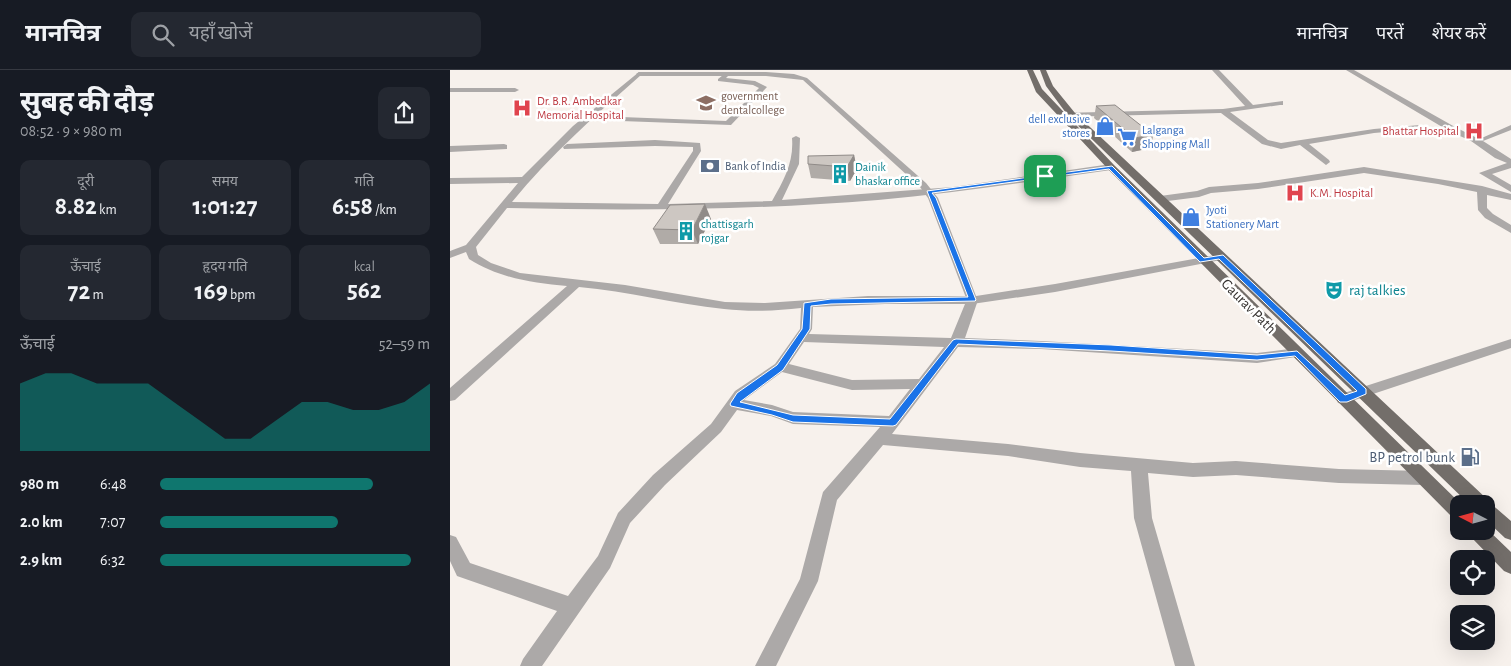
<!DOCTYPE html>
<html lang="hi">
<head>
<meta charset="utf-8">
<style>
  :root { --surface:#171b24; --page:#242831; --text:#f1f3f6; --muted:#9ea1a6; --line:#363941; --accent:#0f766e }
  body { margin:0; font-family:"Alegreya Sans","Noto Sans Devanagari",sans-serif; background:var(--page); color:var(--text); height:100vh; display:flex; flex-direction:column; font-size:19px; white-space:nowrap }
  * { box-sizing:border-box; margin:0 }
  p { font-size:16px; color:var(--muted) }
  .icon { flex:none; width:28px; height:28px; fill:none; stroke:currentColor; stroke-width:2; stroke-linecap:round; stroke-linejoin:round }
  .map { position:relative; flex:1; overflow:hidden }
  .details { display:flex; flex-direction:column; background:var(--surface); width:450px }
  .details>* { flex:none }
  .needle { width:32px; rotate:276deg }
  .tools { position:absolute; left:1000px; top:425px; display:grid; gap:10px }
  .tools a { display:grid; place-items:center; width:45px; height:45px; border-radius:10px; background:var(--surface); box-shadow:0 5px 20px #0002; font-size:25px }
  .pin { position:absolute; display:grid; place-items:center; width:42px; height:42px; color:#fff; margin:-21px; border-radius:10px; box-shadow:0 2px 8px #0006 }
  .round { display:grid; place-items:center; flex:none; width:52px; height:52px; border-radius:10px; background:var(--page) }
  .overview { display:flex; align-items:center; justify-content:space-between; height:85px; padding:0 20px }
  h1 { font-size:28px; font-weight:700; line-height:38px }
  .figures { display:grid; grid-template-columns:repeat(3,1fr); gap:8px; height:85px; padding:5px 20px }
  .figures div { display:grid; align-content:center; border-radius:10px; background:var(--page); text-align:center }
  .figures b { font-size:25px; font-weight:700 }
  .figures small { font-size:14px; font-weight:400 }
  .figures p { font-size:14px }
  .chart { height:140px; padding:10px 20px }
  .chart p { display:flex; justify-content:space-between }
  .chart svg { width:100%; height:90px; margin-top:5px; fill:var(--accent); opacity:.7 }
  ul { padding:0 20px; list-style:none; font-size:16px }
  li { display:grid; grid-template-columns:80px 60px 1fr; align-items:center; height:38px }
  li i { height:12px; border-radius:6px; background:var(--accent) }
  header { display:flex; align-items:center; gap:30px; box-sizing:border-box; height:70px; padding:0 25px; background:var(--surface); border-bottom:1px solid var(--line) }
  header strong { font-size:24px }
  nav { display:flex; gap:28px; margin-inline-start:auto; font-size:18px }
  .search { width:350px; height:45px; background:var(--page); display:flex; align-items:center; gap:12px; box-sizing:border-box; padding:0 18px; border-radius:10px; color:var(--muted); font-size:19px }
  main { display:flex; flex:1; min-height:0 }
  .map>svg:first-child { display:block }
  .lines { fill:none; stroke-linecap:round; stroke-linejoin:round }
  .minor { fill:#aca9a8; fill-rule:evenodd }
  .tertiary { fill:#aca9a8; fill-rule:evenodd }
  .primary { fill:#736e6a; fill-rule:evenodd }
  .wall { fill:#b0aba7 }
  .shaded-wall { fill:#908b88 }
  .building { fill:#cdc7c2; stroke:#908b88 }
  .route { fill:#1a73e8; stroke:#fff; fill-rule:evenodd }
  .labels { text-anchor:middle; stroke-width:5; stroke-linejoin:round; paint-order:stroke }
  .far-education-label { font-size:12px; fill:#785e54; stroke:#fff; text-anchor:start }
  .far-health-label { font-size:12px; fill:#be3a42; stroke:#fff; text-anchor:start }
  .far-shop-label { font-size:12px; fill:#366cbe; stroke:#fff; text-anchor:start }
  .far-service-label { font-size:12px; fill:#4e5e75; stroke:#fff; text-anchor:start }
  .far-culture-label { font-size:12px; fill:#0d838f; stroke:#fff; text-anchor:start }
  .culture-label { font-size:15px; fill:#0d838f; stroke:#fff; text-anchor:start }
  .street-label { font-size:15px; fill:#34312f; stroke:#fff }
  .service-label { font-size:15px; fill:#4e5e75; stroke:#fff; text-anchor:end }
</style>
</head>
<body>
<header>
<strong>मानचित्र</strong>
<div class="search"><svg class="icon" aria-label="search" viewBox="0 0 24 24"><circle cx="10" cy="10" r="6"/><path d="M15 15l6 6"/></svg>यहाँ खोजें</div>
<nav><a>मानचित्र</a><a>परतें</a><a>शेयर करें</a></nav>
</header>
<main>
<section class="details">
<div class="overview"><div><h1>सुबह की दौड़</h1><p>08:52 · 9 × 980 m</p></div><a class="round"><svg class="icon" aria-label="share" viewBox="0 0 24 24"><path d="M12 15V3M7 8l5-5 5 5M5 13v7h14v-7"/></svg></a></div>
<div class="figures">
<div><p>दूरी</p><b>8.82<small> km</small></b></div>
<div><p>समय</p><b>1:01:27</b></div>
<div><p>गति</p><b>6:58<small> /km</small></b></div>
</div>
<div class="figures">
<div><p>ऊँचाई</p><b>72<small> m</small></b></div>
<div><p>हृदय गति</p><b>169<small> bpm</small></b></div>
<div><p>kcal</p><b>562</b></div>
</div>
<div class="chart"><p><span>ऊँचाई</span>52–59 m</p>
<svg viewBox="0 0 160 44" preserveAspectRatio="none"><path d="M0 44V11L10 6L20 6L30 11L40 11L50 11L60 20L70 29L80 38L90 38L100 29L110 20L120 20L130 24L140 24L150 20L160 11V44z"/></svg>
</div>
<ul>
<li><b>980 m</b>6:48<i style="width:79%"></i></li>
<li><b>2.0 km</b>7:07<i style="width:66%"></i></li>
<li><b>2.9 km</b>6:32<i style="width:93%"></i></li>
</ul>
</section>
<div class="map">
<svg width="1061" height="596" viewBox="0 0 1061 596">
  <rect width="100%" height="100%" fill="#f7f1ec"/>
  <g class="lines">
    <g class="minor">
      <path d="M762 0H769L803 35 833 31V35H830L780 42 818 70 831 73 924 59 970 55 974 57 970 59 924 63 859 74 879 90 880 92 876 95 850 75 831 79 812 74 771 43 611 47 607 45 611 43 773 39 795 36Z"/>
      <path d="M896 0H904L1005 57 1025 67H1034L1061 55V60L1033 71 1061 89V98L1042 104 1061 115V122L1029 103 1057 93 1045 88 1021 71 999 61Z"/>
      <path d="M189 2 192 4 191 5C146 45 100 85 62 132L208 134 243 81V77L205 76 114 79 113 77 117 74 205 70 250 73 251 81 218 134 322 131C334 110 344 92 342 68L346 66 350 68 349 94 332 130 503 117 661 94 665 97 661 100C583 111 506 123 428 130 305 140 181 141 57 138L26 177 28 185 41 193 70 203 175 215 275 232 315 233 418 226H522L528 230 515 268 591 271 807 283 847 278 852 280 854 283 852 286 807 293 591 279 508 277 442 364 558 374 630 383 743 393 786 391 889 399 973 401 979 403 981 408 979 413 973 415 889 413 786 405 743 407 698 403 702 448 745 596H725L684 448 681 401 630 397 558 386 433 375 387 430 368 511 326 596H305L350 509 373 422 430 357 343 354 321 346 287 340 271 362 215 415 180 453 160 498 92 596H70L73 589 107 541 7 506 0 491V465L6 467 20 493 118 526 148 486 168 443 203 405 261 354 285 321 325 294 350 259 351 238C325 241 300 242 274 239 225 234 178 221 129 217L5 330 0 331V318L117 216C82 213 49 208 19 189L16 182 0 188V181L16 175 68 113 0 114V108L72 107 123 56ZM435 234H515L501 268 359 264 362 259 363 237ZM354 272 494 277 469 309 402 310 339 294ZM332 302 402 320 460 319 439 346 343 342 322 335 294 330Z"/>
      <path d="M277 2 280 4 276 8 305 11 317 17 281 55 171 51 167 49 171 47 276 51 309 18 303 15 268 11V9Z"/>
      <path d="M0 18H65L69 20 65 22H0Z"/>
      <path d="M54 74 57 75V79L0 82V76Z"/>
      <path d="M914 97 1032 116 1061 124V130L1037 125V138L1043 144 1061 155V163L1035 148 1028 140 1027 122 988 114 914 103 808 119 761 123 749 127 710 132 705 129 710 126 747 121 759 117 808 113Z"/>
      <path d="M1061 269V278L893 334 888 333 886 329 888 325Z"/>
    </g>
    <path class="tertiary" d="M316 2 344 4 357 8 476 113 488 128 526 226 605 214 771 184 777 187 771 190 605 222 522 234 518 233 478 128 470 117 353 10 316 6H189L186 4 189 2Z"/>
    <g class="primary">
      <path d="M577 0H583L592 19 664 95 1011 434H1009V451L1003 448 658 99 586 22Z"/>
      <path d="M590 0H596L603 16 625 43 1037 429 1039 432 1061 451V470L1055 468 1036 450V434H1019L619 47 596 16Z"/>
      <path d="M1036 458 1061 482V504L1054 501 1021 467 1018 461H1036Z"/>
    </g>
  </g>
  <g class="wall">
    <path d="M646 36 701 78 682 82 644 48Z"/>
    <path d="M404 85 407 99 400 111 361 108 358 94Z"/>
    <path d="M261 149 248 174H210L203 159Z"/>
  </g>
  <g class="shaded-wall">
    <path d="M703 65 701 78 682 82 684 68Z"/>
    <path d="M404 85 407 99 400 111 397 97Z"/>
    <path d="M255 134 261 149 248 174 242 160Z"/>
  </g>
  <g class="building">
    <path d="M665 35 703 65 684 68 646 36Z"/>
    <path d="M404 85 397 97 358 94V86Z"/>
    <path d="M255 134 242 160 203 159 220 135Z"/>
  </g>
  <path class="route" d="M662 96 754 188 773 185 916 319V324L897 332H890L845 286 807 290 661 281 508 274 446 355 443 356 343 352 322 345 281 336 280 334 287 323 327 295 352 259 354 233 381 229 518 227 477 121ZM659 99 750 192 769 189 907 321 895 325 847 281 807 285 661 275 506 269 503 270 440 349 343 345 290 332 333 300 360 259 361 236 381 234 525 231 526 230 486 128 482 123Z"/>
  <defs>
    <g id="university-bare" transform="scale(1.5)"><path d="M0-5L7-2L0 1L-7-2ZM-4 1L0 2.5L4 1V4Q0 6-4 4Z" fill="#8d6e63" stroke="#fff" stroke-width="2.5" paint-order="stroke"/></g>
    <g id="hospital-bare" transform="scale(1.5)"><path d="M-5-5h3v3.5h4V-5h3V5h-3V1.5h-4V5h-3Z" fill="#e0444e" stroke="#fff" stroke-width="2.5" paint-order="stroke"/></g>
    <g id="shop-bare" transform="scale(1.5)"><path d="M-5-2.5h2.3a2.7 3.5 0 0 1 5.4 0H5L5.5 6h-11ZM-1.5-2.5h3a1.5 2.3 0 0 0-3 0Z" fill="#3f7fe0" stroke="#fff" stroke-width="2.5" paint-order="stroke"/></g>
    <g id="supermarket-bare" transform="scale(1.5)"><path d="M-6-5.5h2.5l.6 2H6L4.5 2H-2.5L-4.4-4H-6ZM-1.5 3.2a1.3 1.3 0 1 0 .1 0ZM3 3.2a1.3 1.3 0 1 0 .1 0Z" fill="#3f7fe0" stroke="#fff" stroke-width="2.5" paint-order="stroke"/></g>
    <g id="bank-bare" transform="scale(1.5)"><path d="M-6-4H6V4H-6ZM0-2.3a2.3 2.3 0 1 0 0 4.6a2.3 2.3 0 1 0 0-4.6Z" fill="#5c6f8a" stroke="#fff" stroke-width="2.5" paint-order="stroke"/></g>
    <g id="building-bare" transform="scale(1.5)"><path d="M-4-6H4V6H1V3H-1V6H-4ZM-2.5-4.3h1.7v1.8h-1.7ZM.8-4.3h1.7v1.8H.8ZM-2.5-1h1.7V.8h-1.7ZM.8-1h1.7V.8H.8Z" fill="#0f9aa8" stroke="#fff" stroke-width="2.5" paint-order="stroke"/></g>
    <g id="theatre-bare" transform="scale(1.5)"><path d="M-5-5.5Q0-4 5-5.5V0Q5 5 0 6Q-5 5-5 0ZM-3.3-2.5H-1v1.5H-3.3ZM1-2.5H3.3v1.5H1ZM-2.8 1Q0 5.5 2.8 1Z" fill="#0f9aa8" stroke="#fff" stroke-width="2.5" paint-order="stroke"/></g>
    <g id="fuel-bare" transform="scale(1.5)"><path d="M-5.5-6h7V0h2V4h1.3V-2.5L3-4.5l.8-.8L6-3V5H2.5V1h-1V6h-7ZM-4.2-4.7v3.2H.2V-4.7Z" fill="#5c6f8a" stroke="#fff" stroke-width="2.5" paint-order="stroke"/></g>
  </defs>
  <g fill-rule="evenodd">
    <use href="#university-bare" x="256" y="33"/>
    <use href="#hospital-bare" x="72" y="38"/>
    <use href="#shop-bare" x="655" y="56"/>
    <use href="#hospital-bare" x="1024" y="61"/>
    <use href="#supermarket-bare" x="677" y="67"/>
    <use href="#bank-bare" x="260" y="96"/>
    <use href="#building-bare" x="390" y="104"/>
    <use href="#hospital-bare" x="845" y="123"/>
    <use href="#shop-bare" x="741" y="147"/>
    <use href="#building-bare" x="236" y="161"/>
    <use href="#theatre-bare" x="884" y="220"/>
    <use href="#fuel-bare" x="1020" y="387"/>
  </g>
  <g class="labels">
    <g class="far-education-label">
      <text x="271" y="30">government<tspan x="271" dy="14">dentalcollege</tspan></text>
    </g>
    <g class="far-health-label">
      <text x="87" y="35">Dr. B.R. Ambedkar<tspan x="87" dy="14">Memorial Hospital</tspan></text>
      <text x="1009" y="65" text-anchor="end">Bhattar Hospital</text>
      <text x="860" y="127">K.M. Hospital</text>
    </g>
    <g class="far-shop-label">
      <text x="640" y="53" text-anchor="end">dell exclusive<tspan x="640" dy="14">stores</tspan></text>
      <text x="692" y="64">Lalganga<tspan x="692" dy="14">Shopping Mall</tspan></text>
      <text x="756" y="144">Jyoti<tspan x="756" dy="14">Stationery Mart</tspan></text>
    </g>
    <g class="far-service-label">
      <text x="275" y="100">Bank of India</text>
    </g>
    <g class="far-culture-label">
      <text x="405" y="101">Dainik<tspan x="405" dy="14">bhaskar office</tspan></text>
      <text x="251" y="158">chattisgarh<tspan x="251" dy="14">rojgar</tspan></text>
    </g>
    <g class="culture-label">
      <text x="899" y="225">raj talkies</text>
    </g>
    <g class="street-label">
      <text transform="translate(799 236) rotate(45)" y="5">Gaurav Path</text>
    </g>
    <g class="service-label">
      <text x="1005" y="392">BP petrol bunk</text>
    </g>
  </g>
</svg>
<div class="tools">
<a><svg class="needle" viewBox="-14 -14 28 28"><path d="M0-13l5 13h-10z" fill="#e53935"/><path d="M0 13l5-13h-10z" fill="#9ea1a6"/></svg></a>
<a><svg class="icon" aria-label="locate" viewBox="0 0 24 24"><circle cx="12" cy="12" r="6"/><path d="M12 2v4M12 18v4M2 12h4M18 12h4"/></svg></a>
<a><svg class="icon" aria-label="layers" viewBox="0 0 24 24"><path d="M12 4l9 5-9 5-9-5zM3 14l9 5 9-5"/></svg></a>
</div>
<div class="pin" style="left:595px;top:106px;background:#1e9e55"><svg class="icon" aria-label="arrive" viewBox="0 0 24 24"><path d="M6 21V4h12l-3 4 3 4H6"/></svg></div>
</div>
</main>
</body>
</html>
